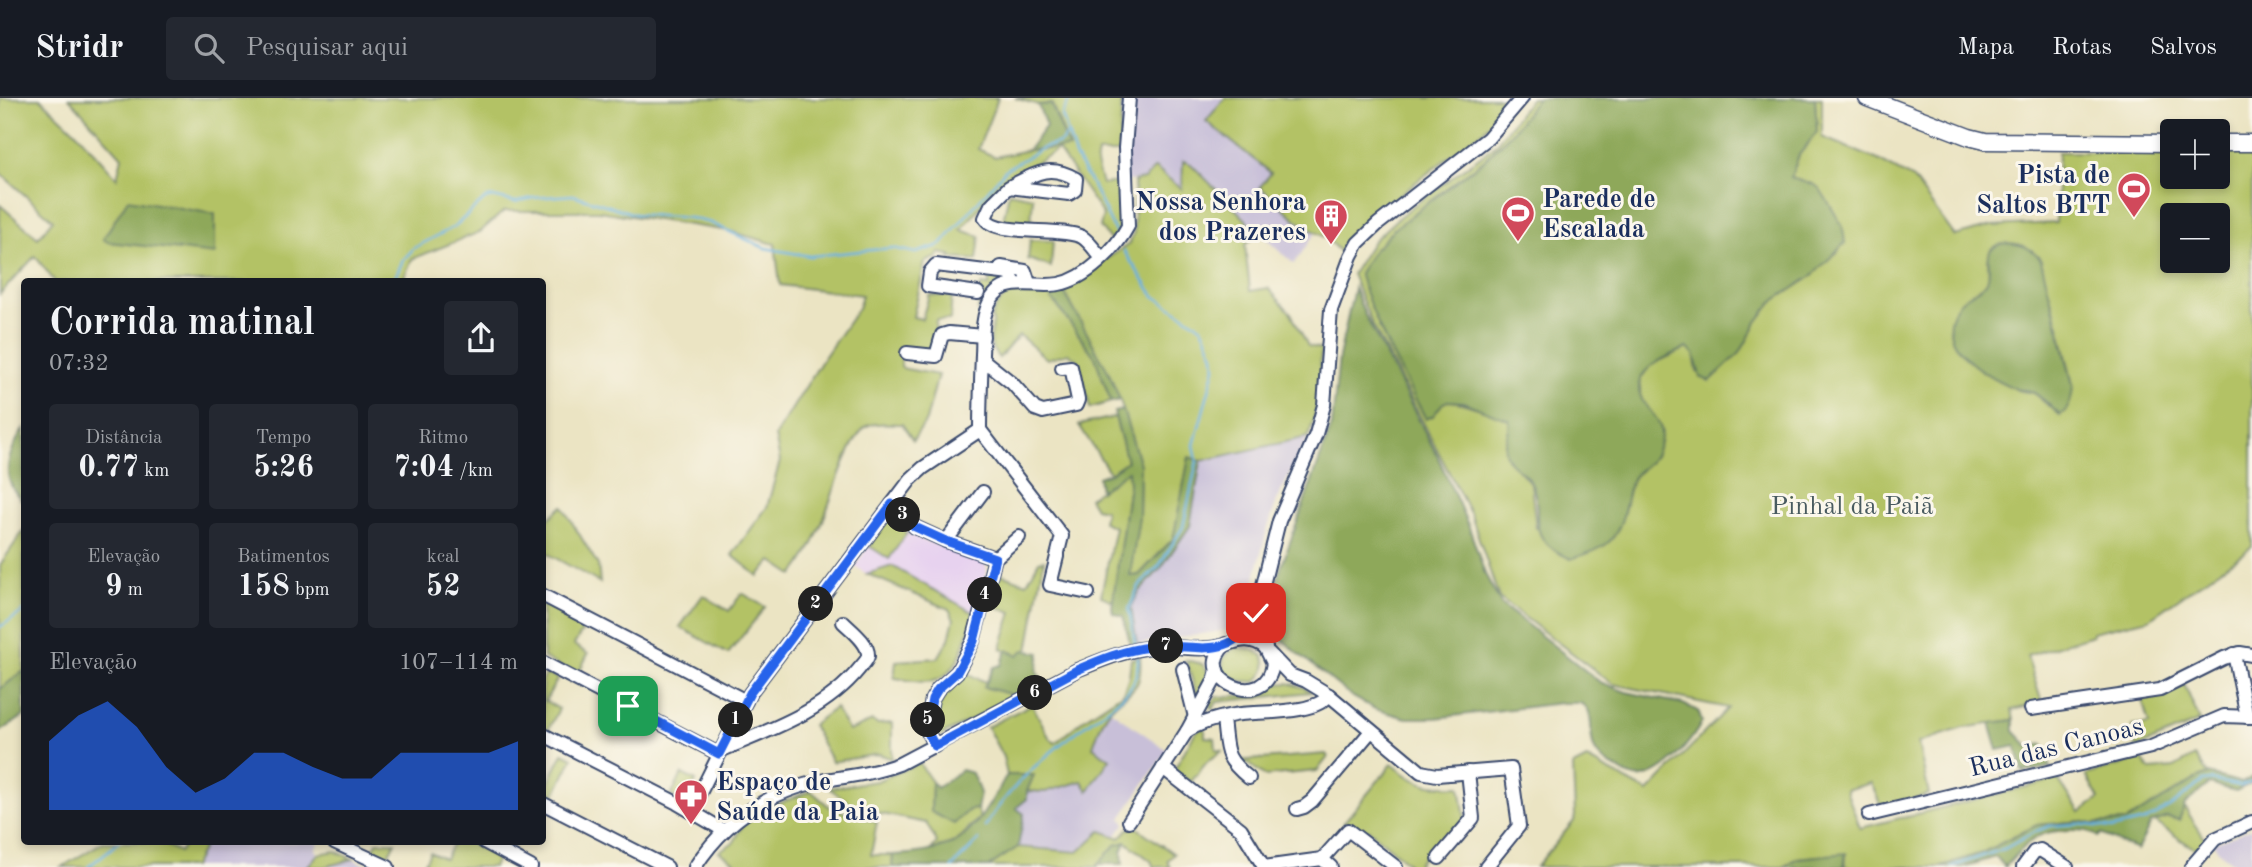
<!DOCTYPE html>
<html lang="pt">
<head>
<meta charset="utf-8">
<style>
  :root { --surface:#171b24; --page:#242831; --text:#f1f3f6; --muted:#9ea1a6; --line:#363941; --accent:#2563eb }
  body { margin:0; font-family:"Old Standard TT",serif; background:var(--page); color:var(--text); height:100vh; display:flex; flex-direction:column; font-size:26px; white-space:nowrap }
  * { box-sizing:border-box; margin:0 }
  p { font-size:23px; color:var(--muted) }
  .icon { flex:none; width:38px; height:38px; fill:none; stroke:currentColor; stroke-width:2; stroke-linecap:round; stroke-linejoin:round }
  .map { position:relative; flex:1; overflow:hidden }
  .details { position:absolute; left:21px; top:180px; width:525px; height:567px; display:flex; flex-direction:column; background:var(--surface); border-radius:7px; box-shadow:0 4px 10px #0003 }
  .details>* { flex:none }
  .buttons { position:absolute; left:2160px; top:21px; display:grid; gap:14px }
  .buttons a { display:grid; place-items:center; width:70px; height:70px; border-radius:7px; background:var(--surface); box-shadow:0 4px 10px #0003; font-size:35px }
  .pin { position:absolute; display:grid; place-items:center; width:60px; height:60px; color:#fff; margin:-30px; border-radius:14px; box-shadow:0 4px 10px #0006 }
  .km { position:absolute; width:35px; height:35px; margin:-18px; border-radius:50%; background:#222; color:#fff; font-size:19px; line-height:35px; text-align:center }
  .round { display:grid; place-items:center; flex:none; width:74px; height:74px; border-radius:7px; background:var(--page) }
  .summary { display:flex; align-items:center; justify-content:space-between; height:119px; padding:0 28px }
  h1 { font-size:38px; font-weight:800; line-height:52px }
  .metrics { display:grid; grid-template-columns:repeat(3,1fr); gap:10px; height:119px; padding:7px 28px }
  .metrics div { display:grid; align-content:center; border-radius:7px; background:var(--page); text-align:center }
  .metrics b { font-size:30px; font-weight:800 }
  .metrics small { font-size:19px; font-weight:400 }
  .metrics p { font-size:19px }
  .chart { height:196px; padding:14px 28px }
  .chart p { display:flex; justify-content:space-between }
  .chart svg { width:100%; height:126px; margin-top:7px; fill:var(--accent); opacity:.7 }
  header { display:flex; align-items:center; gap:42px; box-sizing:border-box; height:98px; padding:0 35px; background:var(--surface); border-bottom:2px solid var(--line) }
  header strong { font-size:33px }
  nav { display:flex; gap:38px; margin-inline-start:auto; font-size:24px }
  .search { width:490px; height:63px; background:var(--page); display:flex; align-items:center; gap:18px; box-sizing:border-box; padding:0 24px; border-radius:7px; color:var(--muted); font-size:26px }
  .map>svg:first-child { display:block }
  .built { fill:#e7d2ef }
  .industrial { fill:#c8bfd8 }
  .green { fill:#b3c265; stroke:#677862; stroke-width:2; fill-rule:evenodd }
  .forest { fill:#8ea85a; stroke:#546c5c; stroke-width:2 }
  .lines { fill:none; stroke-linecap:round; stroke-linejoin:round }
  .stream { stroke:#67b1df; stroke-width:2.5 }
  .minor-casing { stroke:#3a4a6d; stroke-width:16 }
  .major-casing { stroke:#3a4a6d; stroke-width:19 }
  .minor { stroke:#fff; stroke-width:12 }
  .major { stroke:#fff; stroke-width:16 }
  .route-casing { stroke:#fff; stroke-width:14 }
  .route { stroke:#2563eb; stroke-width:9 }
  .labels { text-anchor:middle; stroke-width:6; stroke-linejoin:round; paint-order:stroke }
  .poi-label { font-size:26px; font-weight:bold; fill:#1b2f5e; stroke:#fbf7ec; text-anchor:end }
  .park-label { font-size:26px; fill:#495b60; stroke:#fbf7ec }
  .street-label { font-size:26px; fill:#1b2f5e; stroke:#fbf7ec }
</style>
</head>
<body>
<header>
<strong>Stridr</strong>
<div class="search"><svg class="icon" aria-label="search" viewBox="0 0 24 24"><circle cx="10" cy="10" r="6"/><path d="M15 15l6 6"/></svg>Pesquisar aqui</div>
<nav><a>Mapa</a><a>Rotas</a><a>Salvos</a></nav>
</header>
<div class="map">
<svg width="2252" height="769" viewBox="0 0 2252 769">
  <rect width="100%" height="100%" fill="#fbf7ec"/>
  <filter id="ink" filterUnits="userSpaceOnUse"><feTurbulence type="fractalNoise" baseFrequency=".0143" numOctaves="2"/><feDisplacementMap in="SourceGraphic" scale="14" xChannelSelector="R" yChannelSelector="G"/><feConvolveMatrix kernelMatrix="1 2 1 2 8 2 1 2 1" color-interpolation-filters="sRGB"/></filter>
  <filter id="wash" filterUnits="userSpaceOnUse"><feTurbulence type="fractalNoise" baseFrequency=".00686" numOctaves="4" result="noise"/><feDisplacementMap in="SourceGraphic" scale="28" xChannelSelector="R" yChannelSelector="G"/><feGaussianBlur stdDeviation="1.57" result="paint"/><feColorMatrix in="noise" values="0 0 0 0 0 0 0 0 0 0 0 0 0 0 0 0 0 1.4 0 .05"/><feComposite in="paint" operator="in"/></filter>
  <g filter="url(#wash)">
    <rect width="100%" height="100%" fill="#ebe4c3"/>
    <path class="built" d="M888 420 907 435 922 442 984 463 987 472 974 515 892 468 867 476 855 468Z"/>
    <g class="industrial">
      <path d="M1122 0H1225L1207 23 1271 75 1260 89 1299 124 1316 134 1294 166 1258 134 1191 66 1182 92 1144 81 1122 84 1119 55Z"/>
      <path d="M1308 339 1277 402 1266 435 1248 509 1240 525 1227 532 1137 546 1131 509 1139 494 1161 470 1190 428 1201 363Z"/>
      <path d="M1110 612 1167 652 1121 720 1125 726 1116 737 1101 733 1078 754 1018 749 1023 716 1016 710 1027 701V693L1045 694 1082 683 1087 693 1110 661 1093 649 1099 630Z"/>
      <path d="M2252 730V769H2233L2235 766 2220 755 2213 745Z"/>
      <path d="M206 744H317L319 746 315 751 318 756 335 753 370 769H193Z"/>
    </g>
    <g class="green">
      <path d="M0 0H40L76 34 117 80 122 59 69 0H998L978 51 995 59 1028 52 1069 50 1052 6 1038 7 1015 0H1122L1119 55H1098L1096 66 1102 86 1122 84 1124 125 1111 143 1100 129 1103 117 1058 52 999 86 961 132 980 138 977 162 950 160 951 157 939 155 938 159 925 164 913 219 922 221 929 197 952 198 950 222H936L934 249 931 252 902 250 901 252V270L938 277 926 323 913 342 902 326C893 326 878 324 869 327 850 334 829 410 820 430 813 447 805 463 793 477L772 463 758 478 732 457 767 409 780 363 775 338 823 261 858 210 862 197 780 187 775 146 729 133 599 113H504L480 134 412 161 402 184H55L35 158 0 196V107L38 140 53 122 0 75Z"/>
      <path d="M1225 0H1513L1483 33 1369 120 1351 137 1342 156 1327 141 1299 124 1260 89 1271 75 1206 23Z"/>
      <path d="M1531 0H1538L1511 35 1485 61 1395 130 1373 153 1359 175 1386 244 1426 321C1437 316 1440 305 1446 303 1453 301 1502 317 1509 322L1510 330 1505 345 1520 373 1531 386 1536 430 1617 432 1633 379 1650 364 1656 355 1662 335 1658 324 1640 298 1641 280 1651 267 1687 250 1694 255 1697 274 1710 283 1740 255 1757 224 1772 204 1812 178 1824 164 1838 154 1842 129C1832 113 1824 93 1807 85 1801 82 1797 83 1791 79L1799 57 1817 34 1815 0H1822V39L1878 62 1913 81 1955 138 1991 128 2056 125 2058 54H2172V79H2217V54H2252V449L2149 521 2092 534V537L2027 558 2042 605 2012 612 2014 622 1963 630 1918 645 1929 696 1882 711 1871 685 1846 692 1860 730 2058 681 2080 714 2099 701 2086 677 2142 661 2150 672 2174 670 2195 658 2208 676 2198 680 2125 724 2091 726 2081 723 2037 727 1982 755 1939 769H1845L1846 756 1797 760 1784 769H1536L1574 723 1575 717 1573 668 1587 661 1648 694 1728 610 1613 586 1499 500 1471 417 1372 226 1352 176 1373 143 1400 118 1494 48ZM2172 117H2217V163H2172ZM2038 158 2060 231 2073 287 2060 317 2033 295 2017 292 1952 239C1946 209 1965 201 1986 185L1989 180 1988 161Z"/>
      <path d="M1183 63 1191 66 1258 134 1245 147 1250 193 1268 190 1291 215 1308 248 1321 251C1320 284 1320 308 1308 339L1201 363 1189 360 1174 440 1139 477 1129 478 1139 419 1140 367 1120 302 1109 276 1062 190 1129 146 1134 134V83L1144 81 1155 70 1182 91Z"/>
      <path d="M1009 94 1033 99 1031 124 1003 123Z"/>
      <path d="M1030 142 1053 143 1051 169 1028 161Z"/>
      <path d="M989 178 1008 181 992 193 978 211 981 187 989 188Z"/>
      <path d="M1031 191 1047 194 1095 259 1111 304 1090 310 1079 263 1068 255 1047 261 1019 237 999 260C987 248 991 239 993 223L991 221C996 200 1011 194 1031 191Z"/>
      <path d="M1115 319 1127 363 1110 375 1079 327Z"/>
      <path d="M1128 372 1129 386 1113 503 1101 498 1115 429 1103 424 1105 412 1095 410 1089 400Z"/>
      <path d="M562 408 598 467 600 485 543 453V426Z"/>
      <path d="M888 420 907 435 889 461 869 448Z"/>
      <path d="M24 432V573L0 591V467Z"/>
      <path d="M1044 462 1028 553H1023L1018 558 1001 550 1012 514 989 507 998 475 1027 485 1039 463Z"/>
      <path d="M892 468 974 515C967 538 960 577 933 583 922 586 905 581 894 580L896 563 938 560 949 541 954 521 949 511 867 476Z"/>
      <path d="M742 495 765 509 728 556 680 529 703 497 729 513Z"/>
      <path d="M545 505 587 525 574 547 588 556 577 578 543 559 542 509Z"/>
      <path d="M1235 549 1252 551 1263 558C1269 569 1264 577 1255 584L1233 582 1223 572V560Z"/>
      <path d="M1140 558C1143 597 1129 589 1109 613 1101 623 1097 637 1093 649L1110 661 1088 693 1082 683 1045 694 1027 693 1033 678 1007 677 1003 659 987 629 1032 606 1049 639 1055 645 1085 620 1123 595 1129 578 1131 561Z"/>
      <path d="M1186 562 1202 566 1208 574 1207 581 1197 598Z"/>
      <path d="M963 574 986 584 984 589 1010 596 1012 601 942 637H935L932 631C939 598 937 597 963 574Z"/>
      <path d="M546 576 558 580 545 603 559 611 548 632 543 630 542 583Z"/>
      <path d="M1288 585 1305 590 1311 594 1217 604 1213 611 1211 610 1210 605 1217 599 1260 596 1277 586Z"/>
      <path d="M2184 586 2200 623 2136 650 2133 628 2149 626 2142 602 2155 600Z"/>
      <path d="M835 610 849 633 872 623 877 626 892 625V661L879 656 832 664 812 627Z"/>
      <path d="M1205 629V639L1215 640 1216 652 1222 653 1207 664 1191 684 1174 672 1175 670 1196 633Z"/>
      <path d="M563 655 573 660 552 702 543 698V695Z"/>
      <path d="M1326 656 1328 659 1317 673 1265 678 1248 665 1242 670 1235 663Z"/>
      <path d="M919 665 932 684 931 714 977 711 980 719 957 743 931 752 937 744 926 725 858 711 829 690 877 683Z"/>
      <path d="M1392 666C1417 687 1427 689 1460 688L1465 721 1442 748 1429 752 1418 765 1419 769H1405L1408 765 1369 732 1357 734 1344 724Z"/>
      <path d="M682 676 696 683 685 703 671 698Z"/>
      <path d="M811 693 831 710 877 724 871 757H893L892 769H741L719 753 734 744 744 725 762 712Z"/>
      <path d="M2184 709 2206 742 2195 751 2155 724 2167 719 2179 722Z"/>
      <path d="M1136 729 1174 756 1167 763 1170 769H1154L1151 763 1126 744 1098 766V769H988L1018 749 1078 754 1101 733 1120 740 1128 731Z"/>
      <path d="M103 744H160L179 754 188 744H206L193 769H62Z"/>
      <path d="M377 744H395L385 763 371 756Z"/>
      <path d="M453 744H467L498 759 493 769H423L430 754 445 761Z"/>
      <path d="M335 753 353 761 325 769H307L318 756Z"/>
    </g>
    <g class="forest">
      <path d="M1538 0H1815L1817 34 1799 57 1791 79C1799 85 1810 83 1818 89 1821 91 1840 124 1842 128 1844 133 1844 140 1845 145L1812 178 1772 204 1757 224 1740 255 1710 283 1700 279 1694 256 1687 250C1668 258 1630 271 1641 299 1645 311 1662 320 1661 336 1661 345 1656 359 1649 365 1644 370 1637 373 1633 379 1629 386 1628 397 1626 405 1618 446 1607 449 1571 461 1518 438 1548 415 1530 383 1523 371 1508 369 1505 354 1503 342 1512 333 1509 322L1463 304 1448 303 1443 305 1433 318 1426 321C1401 274 1374 226 1359 175L1373 153 1395 130 1485 61 1511 35Z"/>
      <path d="M1051 6 1069 50 1028 52 1046 28 1038 7Z"/>
      <path d="M128 101 215 116V156L108 144 103 141Z"/>
      <path d="M2009 145C2022 146 2034 151 2041 162L2073 287C2072 299 2071 311 2060 317 2051 310 2041 297 2030 293 2025 291 2019 293 2014 290 1986 278 1931 247 1956 209 1963 199 1977 192 1986 185 1996 166 1975 148 2009 145Z"/>
      <path d="M1062 190 1109 275 1120 302 1111 304 1095 259 1047 194Z"/>
      <path d="M1354 190 1365 217 1437 357 1469 429 1485 476 1501 506 1600 584 1626 594 1683 606 1698 613 1702 624C1691 644 1667 674 1643 679 1633 681 1625 675 1617 671 1609 667 1601 662 1596 654 1586 639 1598 614 1580 605H1561L1435 620H1406L1375 611 1351 598 1294 552 1274 534 1269 526 1271 504 1279 475 1332 327 1339 259Z"/>
      <path d="M1123 312 1140 367 1139 419 1130 478 1139 477 1173 441 1189 359 1201 363 1190 428 1161 470 1139 494 1131 509 1137 546 1131 548 1123 518 1113 515 1112 509 1129 386 1128 373 1100 393 1098 379 1110 375 1127 363 1114 314Z"/>
      <path d="M24 330V404C0 382 5 360 24 330Z"/>
      <path d="M1007 552 1018 557 1024 552 1040 555 1037 574 1043 583 1012 601 1010 596 984 589 994 569 1001 567Z"/>
      <path d="M24 573V618L0 634V591Z"/>
      <path d="M2014 622V633L2029 649 2043 646 2050 669 2023 674 2016 648 1998 652 1990 625Z"/>
      <path d="M961 672 972 675 980 695 977 711 969 712 954 726 931 714 932 684 937 690Z"/>
      <path d="M2208 676 2242 685 2252 679V685L2236 693 2209 686 2185 706 2179 722 2167 719 2151 725 2137 752 2101 736 2098 739C2089 732 2084 732 2072 732 2034 732 2029 744 2005 769L1996 759 1963 769H1939L1982 755 2037 727 2081 723 2092 726 2125 724 2198 680Z"/>
      <path d="M1007 677H1034L1027 693V701L1016 710 1024 716 1018 749 988 769H892L893 757C913 756 940 754 957 743 979 729 994 698 1007 677Z"/>
      <path d="M1126 744 1122 754 1123 766H1098L1115 747Z"/>
      <path d="M1846 755 1844 769H1784L1797 760Z"/>
    </g>
    <g class="lines">
      <g class="stream">
        <path d="M1070 0 1062 17 1075 58 1095 92 1115 134"/>
        <path d="M1124 153 1154 198 1202 229 1214 257 1215 270 1194 347 1197 363 1183 429 1159 468 1139 488 1129 511 1135 545"/>
        <path d="M393 184 403 162 414 150 454 129 485 101 493 99 515 104 533 100 573 97 635 116 690 120 711 125 765 150 810 158 892 150 916 155 941 147 1006 71 1045 49 1060 45 1068 36"/>
        <path d="M0 529 24 513"/>
        <path d="M985 729C1007 691 1044 658 1079 632 1094 620 1113 609 1126 595 1135 585 1138 572 1138 560"/>
        <path d="M88 769 119 744"/>
        <path d="M952 769 979 742"/>
        <path d="M1951 769 2006 750 2036 733 2050 728 2078 726 2114 730 2144 723 2170 709 2203 683 2211 682 2241 688 2252 684"/>
      </g>
    </g>
  </g>
  <g filter="url(#ink)">
    <g class="lines">
      <g class="minor-casing">
        <g id="minor">
          <path d="M1009 89C1034 76 1049 65 1076 81L1075 92 1069 96 1009 89 991 107 985 120C996 139 1060 128 1082 139 1089 143 1096 154 1102 160"/>
          <path d="M1001 169 1025 173 1029 185"/>
          <path d="M978 195 928 188 930 174 936 167 1010 176 1015 185"/>
          <path d="M907 255 936 258 942 237 949 235 983 238"/>
          <path d="M982 261 1012 285 1035 311 1043 314 1076 307 1078 302 1071 269 1062 270"/>
          <path d="M980 332C980 307 981 282 982 256 983 242 981 227 986 213 998 173 1032 191 1059 186 1086 181 1116 151 1128 128L1125 50 1129 0"/>
          <path d="M980 332 1062 438 1050 487 1088 495"/>
          <path d="M892 406 915 429 946 443 995 460"/>
          <path d="M946 443 983 394"/>
          <path d="M542 497 746 603"/>
          <path d="M1235 542 1246 533 1256 515 1279 423 1316 336 1324 307 1331 212 1351 158 1358 145 1378 126 1488 40 1522 0"/>
          <path d="M1226 546C1188 581 1267 617 1273 565L1260 539 1256 517"/>
          <path d="M1269 555 1290 577 1306 583 1329 597 1421 674 1437 677 1511 671 1519 728 1486 769"/>
          <path d="M2234 556 2247 619"/>
          <path d="M542 564 719 656"/>
          <path d="M1183 571 1195 619"/>
          <path d="M2031 611 2160 592 2224 560 2240 555 2252 557"/>
          <path d="M1223 621C1227 653 1223 659 1249 680"/>
          <path d="M1187 633C1201 624 1218 620 1234 617 1257 613 1316 617 1329 597"/>
          <path d="M542 636 677 705 723 732"/>
          <path d="M935 648 929 637 927 628 932 601 938 591 957 574 973 543 995 460 1019 439"/>
          <path d="M720 653C769 632 824 614 859 571 862 567 867 563 868 558 869 545 851 532 843 524"/>
          <path d="M1163 670 1241 731 1264 769 1322 761 1331 769"/>
          <path d="M542 705 667 769"/>
          <path d="M1297 711 1304 709 1312 703 1371 633"/>
          <path d="M691 713 750 595 892 406 911 381 923 370 980 332"/>
          <path d="M1869 717 2151 649 2224 618 2252 619"/>
          <path d="M1129 723 1187 633 1214 583 1217 572"/>
          <path d="M334 744 388 769"/>
          <path d="M484 744 531 769"/>
          <path d="M1439 760 1473 720 1468 674"/>
          <path d="M1322 761 1348 732 1396 769"/>
          <path d="M695 769C725 722 770 693 825 682 850 678 875 675 899 666L1077 572C1102 562 1127 551 1155 549 1173 547 1191 552 1209 550 1231 549 1244 533 1266 550"/>
          <path d="M2023 769 2034 754 2040 752 2067 769"/>
          <path d="M2191 769 2215 741 2252 724"/>
        </g>
      </g>
      <g class="major-casing">
        <g id="major">
          <path d="M1867 0 1969 39 1985 43 2172 45"/>
          <path d="M2217 45H2252"/>
        </g>
      </g>
      <use href="#minor" class="minor"/>
      <use href="#major" class="major"/>
    </g>
  </g>
  <g class="lines" filter="url(#ink)">
    <g class="route-casing">
      <path id="route" d="M628 608 719 656 750 595 892 406 915 429 946 443 995 460 974 543 957 574 938 591 932 601 927 628 929 637 935 648 1077 572C1100 562 1124 552 1150 549 1195 544 1231 567 1256 515"/>
    </g>
    <use href="#route" class="route"/>
  </g>
  <defs>
    <g id="stadium-pin" transform="scale(1.75)"><path d="M0 17L-7.5 6A9.5 9.5 0 1 1 7.5 6Z" fill="#d1495b" stroke="#fbf7ec"/><path d="M0-5a6.5 5 0 1 0 0 10a6.5 5 0 1 0 0-10ZM-3.5-1.8h7v3.6h-7Z" fill="#fff"/></g>
    <g id="building-pin" transform="scale(1.75)"><path d="M0 17L-7.5 6A9.5 9.5 0 1 1 7.5 6Z" fill="#d1495b" stroke="#fbf7ec"/><path d="M-4-6H4V6H1V3H-1V6H-4ZM-2.5-4.3h1.7v1.8h-1.7ZM.8-4.3h1.7v1.8H.8ZM-2.5-1h1.7V.8h-1.7ZM.8-1h1.7V.8H.8Z" fill="#fff"/></g>
    <g id="pharmacy-pin" transform="scale(1.75)"><path d="M0 17L-7.5 6A9.5 9.5 0 1 1 7.5 6Z" fill="#d1495b" stroke="#fbf7ec"/><path d="M-2-6h4v4h4v4h-4v4h-4v-4h-4v-4h4Z" fill="#fff"/></g>
  </defs>
  <g fill-rule="evenodd">
    <use href="#stadium-pin" x="2134" y="91"/>
    <use href="#stadium-pin" x="1518" y="115"/>
    <use href="#building-pin" x="1331" y="118"/>
    <use href="#pharmacy-pin" x="691" y="698"/>
  </g>
  <g class="labels">
    <g class="poi-label">
      <text x="2110" y="85">Pista de<tspan x="2110" dy="30">Saltos BTT</tspan></text>
      <text x="1542" y="109" text-anchor="start">Parede de<tspan x="1542" dy="30">Escalada</tspan></text>
      <text x="1306" y="112">Nossa Senhora<tspan x="1306" dy="30">dos Prazeres</tspan></text>
      <text x="716" y="692" text-anchor="start">Espaço de<tspan x="716" dy="30">Saúde da Paia</tspan></text>
    </g>
    <g class="park-label">
      <text x="1852" y="416">Pinhal da Paiã</text>
    </g>
    <g class="street-label">
      <text transform="translate(2056 648) rotate(-14)" y="9">Rua das Canoas</text>
    </g>
  </g>
</svg>
<div class="buttons">
<a>+</a>
<a>−</a>
</div>
<div class="pin" style="left:628px;top:608px;background:#1e9e55"><svg class="icon" aria-label="arrive" viewBox="0 0 24 24"><path d="M6 21V4h12l-3 4 3 4H6"/></svg></div>
<div class="pin" style="left:1256px;top:515px;background:#d93025"><svg class="icon" aria-label="check" viewBox="0 0 24 24"><path d="M5 12l5 5 9-10"/></svg></div>
<b class="km" style="left:736px;top:622px">1</b>
<b class="km" style="left:816px;top:506px">2</b>
<b class="km" style="left:903px;top:417px">3</b>
<b class="km" style="left:985px;top:497px">4</b>
<b class="km" style="left:928px;top:622px">5</b>
<b class="km" style="left:1035px;top:595px">6</b>
<b class="km" style="left:1166px;top:548px">7</b>
<section class="details">
<div class="summary"><div><h1>Corrida matinal</h1><p>07:32</p></div><a class="round"><svg class="icon" aria-label="share" viewBox="0 0 24 24"><path d="M12 15V3M7 8l5-5 5 5M5 13v7h14v-7"/></svg></a></div>
<div class="metrics">
<div><p>Distância</p><b>0.77<small> km</small></b></div>
<div><p>Tempo</p><b>5:26</b></div>
<div><p>Ritmo</p><b>7:04<small> /km</small></b></div>
</div>
<div class="metrics">
<div><p>Elevação</p><b>9<small> m</small></b></div>
<div><p>Batimentos</p><b>158<small> bpm</small></b></div>
<div><p>kcal</p><b>52</b></div>
</div>
<div class="chart"><p><span>Elevação</span>107–114 m</p>
<svg viewBox="0 0 160 44" preserveAspectRatio="none"><path d="M0 44V20L10 11L20 6L30 15L40 29L50 38L60 33L70 24L80 24L90 29L100 33L110 33L120 24L130 24L140 24L150 24L160 20V44z"/></svg>
</div>
</section>
</div>
</body>
</html>
